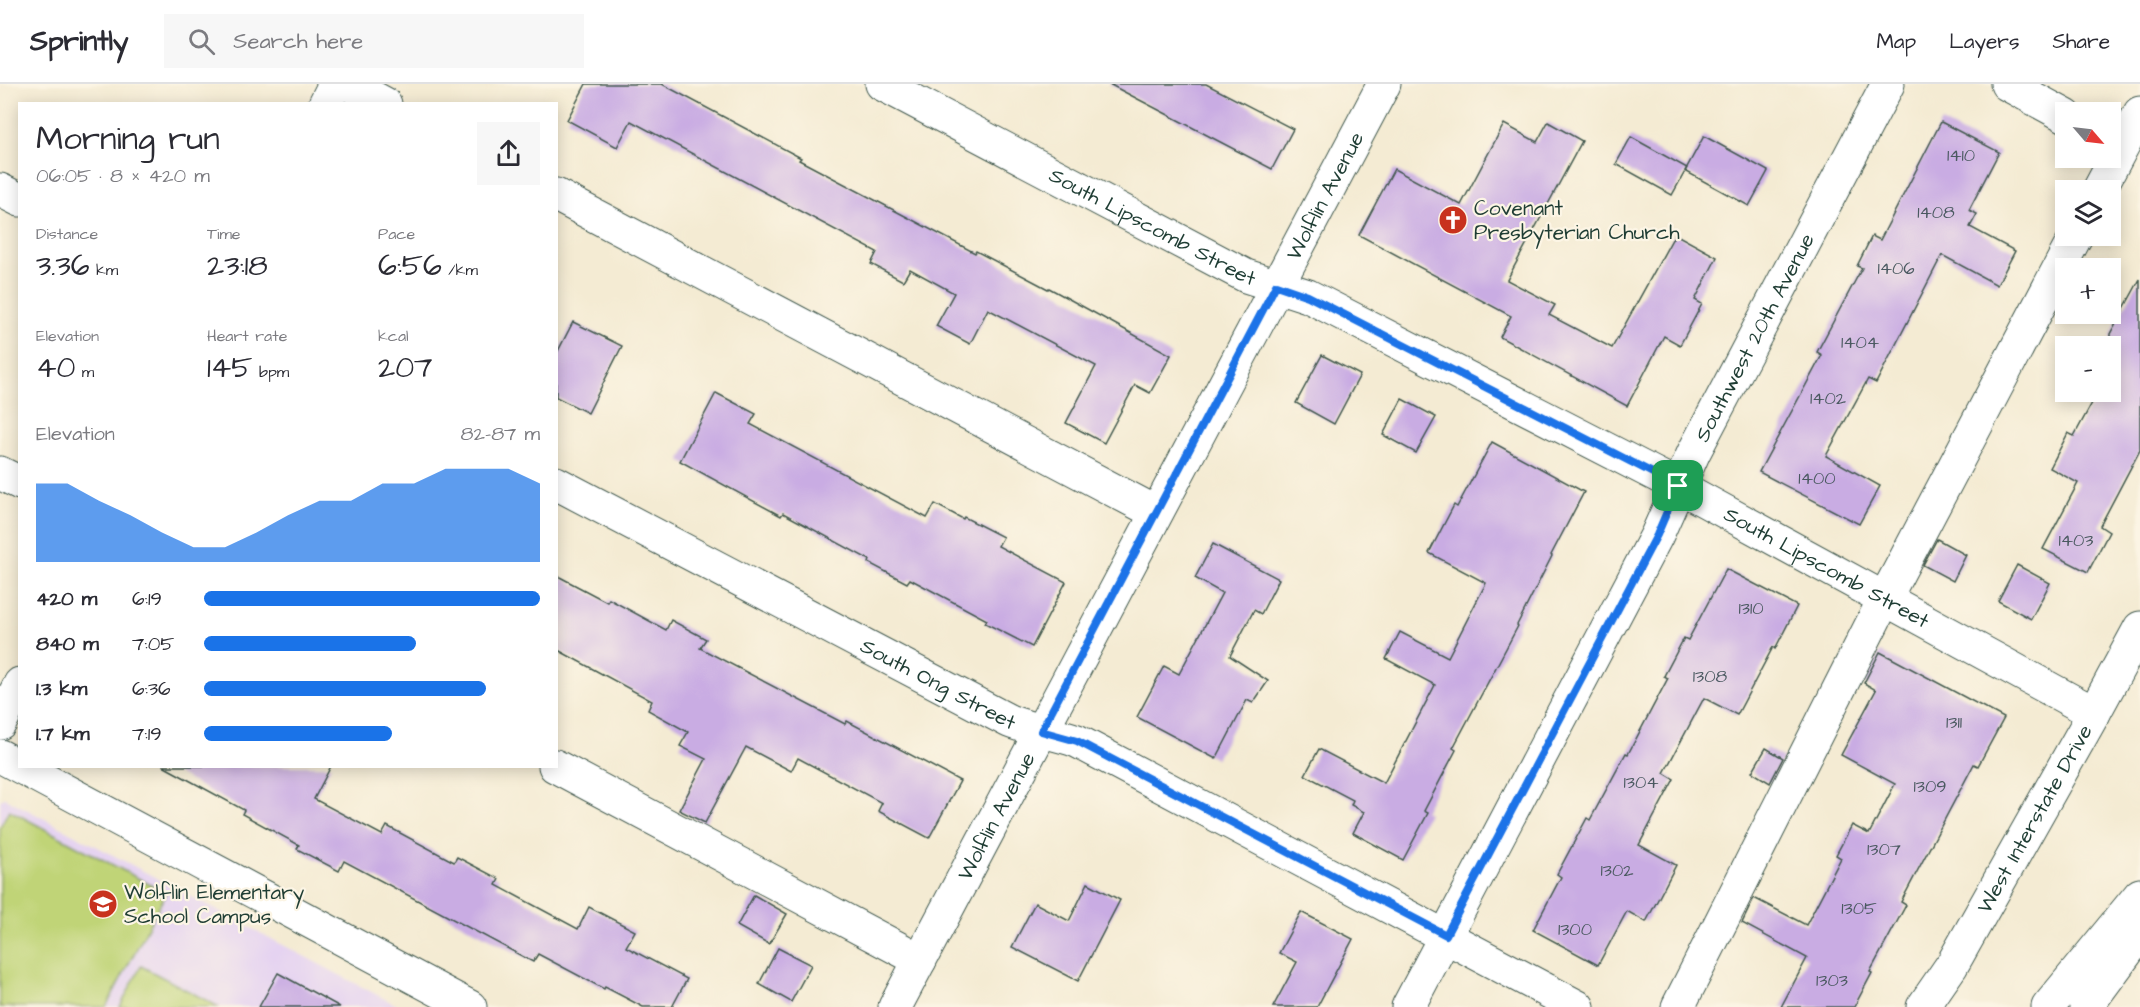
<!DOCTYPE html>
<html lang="en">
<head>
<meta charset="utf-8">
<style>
  :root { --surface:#fff; --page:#f7f7f7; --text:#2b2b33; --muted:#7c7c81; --line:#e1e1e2; --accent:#1a73e8 }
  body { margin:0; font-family:"Architects Daughter",sans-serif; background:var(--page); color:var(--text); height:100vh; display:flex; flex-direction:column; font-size:22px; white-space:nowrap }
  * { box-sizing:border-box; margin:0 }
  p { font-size:20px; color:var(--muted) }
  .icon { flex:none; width:33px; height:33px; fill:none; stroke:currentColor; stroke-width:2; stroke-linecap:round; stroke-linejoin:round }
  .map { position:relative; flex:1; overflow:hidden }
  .details { position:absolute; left:18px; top:18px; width:540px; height:666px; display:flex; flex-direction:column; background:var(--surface); border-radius:0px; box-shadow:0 3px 15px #0003 }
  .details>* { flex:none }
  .needle { width:39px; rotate:118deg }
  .buttons { position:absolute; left:2055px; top:18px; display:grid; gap:12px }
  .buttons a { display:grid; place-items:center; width:66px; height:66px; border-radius:0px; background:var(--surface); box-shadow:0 3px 15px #0003; font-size:30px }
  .pin { position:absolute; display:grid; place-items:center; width:51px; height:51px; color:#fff; margin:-26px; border-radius:12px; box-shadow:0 3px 9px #0006 }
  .round { display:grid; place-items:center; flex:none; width:63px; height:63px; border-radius:0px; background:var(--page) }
  .head { display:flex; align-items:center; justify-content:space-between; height:102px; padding:0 18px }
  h1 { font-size:33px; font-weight:600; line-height:45px }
  .stats { display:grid; grid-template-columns:repeat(3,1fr); gap:9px; height:102px; padding:6px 18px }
  .stats div { display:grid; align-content:center }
  .stats b { font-size:30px; font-weight:600 }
  .stats small { font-size:16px; font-weight:400 }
  .stats p { font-size:16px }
  .chart { height:168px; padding:12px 18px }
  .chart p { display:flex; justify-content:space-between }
  .chart svg { width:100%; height:108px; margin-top:6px; fill:var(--accent); opacity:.7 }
  ul { padding:0 18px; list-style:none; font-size:20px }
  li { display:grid; grid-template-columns:96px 72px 1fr; align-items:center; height:45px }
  li i { height:15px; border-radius:8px; background:var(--accent) }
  header { display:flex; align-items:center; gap:36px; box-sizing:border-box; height:84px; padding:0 30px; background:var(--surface); border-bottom:2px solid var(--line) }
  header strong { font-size:28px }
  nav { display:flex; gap:33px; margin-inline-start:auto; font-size:21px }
  .search { width:420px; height:54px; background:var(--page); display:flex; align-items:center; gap:15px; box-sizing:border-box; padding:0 21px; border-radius:0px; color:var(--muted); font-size:22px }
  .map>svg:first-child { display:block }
  .built { fill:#e5d3f1 }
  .green { fill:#c0d477; stroke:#708856; stroke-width:1.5 }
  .building { fill:#c9ace3 }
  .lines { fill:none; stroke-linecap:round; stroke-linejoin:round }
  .minor-casing { stroke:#3f574c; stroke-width:35 }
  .major-casing { stroke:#3f574c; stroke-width:35 }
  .highway-casing { stroke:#3f574c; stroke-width:35 }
  .minor { stroke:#fff; stroke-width:33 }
  .major { stroke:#fff; stroke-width:33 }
  .highway { stroke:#fff; stroke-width:33 }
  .route-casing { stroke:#fff; stroke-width:12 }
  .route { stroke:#1a73e8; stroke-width:8 }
  .labels { text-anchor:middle; stroke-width:4.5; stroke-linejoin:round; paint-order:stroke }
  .number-label { font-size:18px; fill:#4a5960 }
  .street-label { font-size:21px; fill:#1f3d34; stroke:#fcf5e5 }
  .poi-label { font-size:21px; fill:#1f3d34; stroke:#fcf5e5; text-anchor:start }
</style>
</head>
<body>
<header>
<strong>Sprintly</strong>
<div class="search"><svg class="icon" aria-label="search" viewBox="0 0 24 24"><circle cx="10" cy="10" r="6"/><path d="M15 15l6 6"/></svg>Search here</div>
<nav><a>Map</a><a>Layers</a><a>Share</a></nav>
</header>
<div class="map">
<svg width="2140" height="923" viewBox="0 0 2140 923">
  <rect width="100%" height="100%" fill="#fcf5e5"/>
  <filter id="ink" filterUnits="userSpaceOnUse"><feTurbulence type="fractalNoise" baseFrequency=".0167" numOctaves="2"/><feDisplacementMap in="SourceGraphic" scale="12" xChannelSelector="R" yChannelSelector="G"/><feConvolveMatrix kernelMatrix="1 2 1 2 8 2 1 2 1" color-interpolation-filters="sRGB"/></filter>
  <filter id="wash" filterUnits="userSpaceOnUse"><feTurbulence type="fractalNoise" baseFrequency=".008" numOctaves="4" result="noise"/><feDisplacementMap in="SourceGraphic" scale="24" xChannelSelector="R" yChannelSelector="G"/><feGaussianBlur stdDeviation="1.35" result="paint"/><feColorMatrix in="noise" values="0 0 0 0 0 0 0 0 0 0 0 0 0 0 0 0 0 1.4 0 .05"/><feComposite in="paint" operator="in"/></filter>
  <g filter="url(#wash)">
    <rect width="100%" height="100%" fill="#f4ebd3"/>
    <path class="built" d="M5 714 400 923H0V716Z"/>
    <g class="green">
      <path d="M9 726 166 809 106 923H0V743Z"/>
      <path d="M141 882 219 923H120Z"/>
    </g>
    <g id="blocks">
      <g class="building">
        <path d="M586 0H662L801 74 799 76 975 169 976 167 1048 205 1049 204 1171 271 1150 309 1135 301 1104 359 1066 339 1096 282 988 225 970 260 936 242 954 209 910 185 903 197 871 180 877 168 631 37 617 63 567 36Z"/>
        <path d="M1109 0H1206L1293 45 1272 85Z"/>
        <path d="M1548 38 1582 57 1507 196 1555 221 1549 231 1612 264 1675 150 1717 173 1695 216 1702 220 1680 261 1664 252 1627 322 1500 253 1511 232 1359 151 1394 85 1461 121 1504 40 1537 58Z"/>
        <path d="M1941 38 1999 68 1969 126 1977 130 1970 143 2015 167 1997 201 1942 171 1876 299 1868 295 1826 372 1880 402 1859 440 1759 388 1822 271 1817 268 1862 184 1857 182 1872 152 1880 156Z"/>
        <path d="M1704 52 1768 87 1749 122 1685 87Z"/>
        <path d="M1631 53 1687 84 1672 111 1616 80Z"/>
        <path d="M2140 195V366L2100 442 2109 448 2088 488 2043 465 2078 399 2050 384 2068 349 2074 352 2098 308H2110V250Z"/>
        <path d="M573 238 622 262 588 329 556 313V271Z"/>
        <path d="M1322 271 1360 291 1334 340 1296 319Z"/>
        <path d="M716 309 756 330 750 340 927 434 935 420 963 435 964 433 1003 453 998 462 1066 498 1032 563 985 539 987 536 910 495 907 499 869 479 870 476 783 429 781 432 680 377Z"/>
        <path d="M1402 315 1436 333 1416 369 1383 351Z"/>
        <path d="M1492 358 1584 408 1551 471 1552 472 1517 541 1518 542 1453 664 1456 666 1424 727 1428 729 1403 776 1353 749 1364 728 1351 721 1353 716 1305 691 1319 665 1384 699 1435 601 1386 575 1400 548 1448 573 1486 499 1429 469 1454 421 1457 423Z"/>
        <path d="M1937 455 1966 471 1953 497 1923 481Z"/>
        <path d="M1213 460 1279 495 1261 530 1254 526 1230 572 1268 597 1253 619 1247 616 1216 675 1137 633 1164 582 1179 590 1222 509 1195 494Z"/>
        <path d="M2017 481 2050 499 2031 535 1998 517Z"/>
        <path d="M1726 485 1797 522 1775 565 1773 563 1737 631 1704 614 1664 689 1674 695 1639 761 1676 781 1646 838 1627 827 1598 881 1533 846 1561 793 1557 790 1587 734 1590 736 1626 669 1628 670 1668 594 1664 592 1684 554 1688 556Z"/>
        <path d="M556 491 607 518 609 515 666 546 671 536 706 555 700 564 845 640 847 637 960 697 929 754 878 727 882 719 798 674 791 687 746 663 705 739 679 726 706 675 680 662 688 648 648 626 652 617 556 565Z"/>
        <path d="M1880 568 2004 634 1978 682 1974 680 1901 818 1906 821 1870 888 1872 889 1854 923H1781L1807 874 1742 839 1754 814 1806 841 1841 774 1836 771 1852 741 1869 750 1895 700 1841 671 1876 606 1864 599Z"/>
        <path d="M1766 664 1783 674 1770 699 1752 688Z"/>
        <path d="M163 682H331L314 715 382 751 387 742 454 778 457 773 499 795 496 801 578 845 589 823 635 847 626 863 687 895 672 923H643L605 903 604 905 538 870 533 878 344 777 339 787 297 765 299 761 242 730 244 726Z"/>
        <path d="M1088 799 1120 816 1078 897 1012 863 1035 819 1069 837Z"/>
        <path d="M754 811 787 830 769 860 737 842Z"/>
        <path d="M1301 828 1353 855 1317 923H1273L1297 878 1279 869Z"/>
        <path d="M778 864 811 881 791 918 759 900Z"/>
        <path d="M278 889 340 923H259Z"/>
      </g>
    </g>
  </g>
  <g filter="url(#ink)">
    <use href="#blocks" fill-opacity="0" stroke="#3f574c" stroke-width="1.5"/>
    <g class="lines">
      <g class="minor-casing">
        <g id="minor">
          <path d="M348 0 385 20"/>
          <path id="s1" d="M882 0 1246 192 1308 212 1678 402 2094 629"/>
          <path d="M2007 0 2066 32"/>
          <path d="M325 20 335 0"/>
          <path d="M0 106 20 116"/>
          <path d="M2099 106 2140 29"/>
          <path d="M556 111 1155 428"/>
          <path d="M0 389 20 399"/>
          <path id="s2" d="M556 399 1009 637C1031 646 1055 649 1077 657L1578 923"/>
          <path d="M0 639 20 600"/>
          <path d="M0 672 470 923"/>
          <path d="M555 682 920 876"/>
          <path id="s3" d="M1408 923 1657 451 1694 368 1888 0"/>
          <path d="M1678 923 1885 514 2076 152"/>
        </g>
      </g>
      <g class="major-casing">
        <g id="major">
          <path id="s4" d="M895 923 1384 0"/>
          <path id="s5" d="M1923 923 1952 881 2094 629 2140 544"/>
        </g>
      </g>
      <g class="highway-casing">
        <g id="highway">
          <path d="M2048 923 2140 811"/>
          <path d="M2086 923 2140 850"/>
        </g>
      </g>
      <use href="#minor" class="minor"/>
      <use href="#major" class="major"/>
      <use href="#highway" class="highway"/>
    </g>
  </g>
  <g class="lines" filter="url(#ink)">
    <g class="route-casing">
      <path id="route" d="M1276 201 1308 212 1678 402 1657 451 1446 851 1077 657 1041 647Z"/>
    </g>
    <use href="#route" class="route"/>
  </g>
  <defs>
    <g id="church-disc" transform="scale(1.5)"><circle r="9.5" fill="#c8321e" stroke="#fcf5e5"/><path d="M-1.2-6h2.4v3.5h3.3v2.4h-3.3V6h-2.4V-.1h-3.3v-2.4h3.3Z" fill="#fff"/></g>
    <g id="school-disc" transform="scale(1.5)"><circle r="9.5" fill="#c8321e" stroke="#fcf5e5"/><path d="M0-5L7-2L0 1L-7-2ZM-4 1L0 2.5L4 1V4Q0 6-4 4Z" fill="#fff"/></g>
  </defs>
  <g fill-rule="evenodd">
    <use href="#church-disc" x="1453" y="136"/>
    <use href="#school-disc" x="103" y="820"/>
  </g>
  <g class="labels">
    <g class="number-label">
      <text x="1961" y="77">1410</text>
      <text x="1936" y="134">1408</text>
      <text x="1896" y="190">1406</text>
      <text x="1860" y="264">1404</text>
      <text x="1828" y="320">1402</text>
      <text x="1817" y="400">1400</text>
      <text x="2076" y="462">1403</text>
      <text x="1751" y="530">1310</text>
      <text x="1710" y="598">1308</text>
      <text x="1954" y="644">1311</text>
      <text x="1641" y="704">1304</text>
      <text x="1930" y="708">1309</text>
      <text x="1884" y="771">1307</text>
      <text x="1617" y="792">1302</text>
      <text x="1859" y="830">1305</text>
      <text x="1575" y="851">1300</text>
      <text x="1832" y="902">1303</text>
    </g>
    <g class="street-label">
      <text dy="7" stroke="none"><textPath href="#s4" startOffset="918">Wolflin Avenue</textPath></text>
      <text dy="7" stroke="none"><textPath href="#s1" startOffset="306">South Lipscomb Street</textPath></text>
      <text dy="7" stroke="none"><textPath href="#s3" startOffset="754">Southwest 20th Avenue</textPath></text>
      <text dy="7" stroke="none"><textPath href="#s1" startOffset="1062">South Lipscomb Street</textPath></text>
      <text dy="7" stroke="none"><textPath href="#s2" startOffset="432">South Ong Street</textPath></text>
      <text dy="7" stroke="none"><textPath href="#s4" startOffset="216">Wolflin Avenue</textPath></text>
      <text dy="7" stroke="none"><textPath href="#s5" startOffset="219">West Interstate Drive</textPath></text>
    </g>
    <g class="poi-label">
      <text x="1474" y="131">Covenant<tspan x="1474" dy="24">Presbyterian Church</tspan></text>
      <text x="124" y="815">Wolflin Elementary<tspan x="124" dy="24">School Campus</tspan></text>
    </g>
  </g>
</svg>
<div class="buttons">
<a><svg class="needle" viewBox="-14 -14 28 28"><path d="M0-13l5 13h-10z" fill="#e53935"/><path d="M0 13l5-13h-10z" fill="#7c7c81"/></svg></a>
<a><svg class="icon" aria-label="layers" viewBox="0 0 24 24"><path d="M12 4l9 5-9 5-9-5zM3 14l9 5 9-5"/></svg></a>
<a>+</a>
<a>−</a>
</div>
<div class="pin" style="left:1678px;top:402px;background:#1e9e55"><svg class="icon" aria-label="arrive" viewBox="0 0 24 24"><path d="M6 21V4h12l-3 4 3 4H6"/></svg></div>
<section class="details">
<div class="head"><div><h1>Morning run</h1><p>06:05 · 8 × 420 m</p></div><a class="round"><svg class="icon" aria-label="share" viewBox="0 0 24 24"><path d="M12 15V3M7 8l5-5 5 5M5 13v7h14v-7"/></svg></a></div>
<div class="stats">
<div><p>Distance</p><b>3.36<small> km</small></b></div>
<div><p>Time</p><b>23:18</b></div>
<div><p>Pace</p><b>6:56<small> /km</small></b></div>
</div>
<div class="stats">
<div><p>Elevation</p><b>40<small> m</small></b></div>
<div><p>Heart rate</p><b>145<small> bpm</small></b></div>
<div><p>kcal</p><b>207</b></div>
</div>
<div class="chart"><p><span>Elevation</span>82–87 m</p>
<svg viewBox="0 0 160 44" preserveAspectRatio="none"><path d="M0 44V12L10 12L20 19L30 25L40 32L50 38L60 38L70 32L80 25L90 19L100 19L110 12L120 12L130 6L140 6L150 6L160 12V44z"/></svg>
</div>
<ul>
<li><b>420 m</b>6:19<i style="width:100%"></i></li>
<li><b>840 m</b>7:05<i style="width:63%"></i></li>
<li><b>1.3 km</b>6:36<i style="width:84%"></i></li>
<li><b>1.7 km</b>7:19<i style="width:56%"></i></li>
</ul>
</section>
</div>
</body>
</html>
